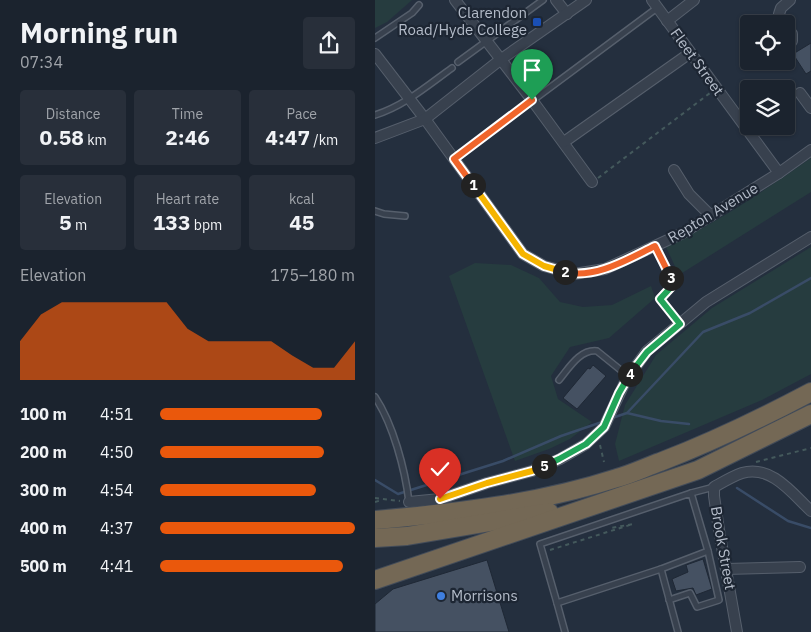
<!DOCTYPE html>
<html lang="en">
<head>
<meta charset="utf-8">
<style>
  :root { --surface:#1b232e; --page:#282f3a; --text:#f1f3f6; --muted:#a0a4aa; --line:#39404a; --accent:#ea580c }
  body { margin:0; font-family:"IBM Plex Sans",sans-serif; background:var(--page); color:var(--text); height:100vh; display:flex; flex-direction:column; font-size:19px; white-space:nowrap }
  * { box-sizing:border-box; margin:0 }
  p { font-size:16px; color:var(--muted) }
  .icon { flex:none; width:28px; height:28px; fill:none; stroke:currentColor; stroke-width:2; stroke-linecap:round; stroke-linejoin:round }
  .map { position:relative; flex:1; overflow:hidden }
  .panel { display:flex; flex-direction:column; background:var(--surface); width:375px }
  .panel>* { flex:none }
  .fabs { position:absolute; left:365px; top:15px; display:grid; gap:10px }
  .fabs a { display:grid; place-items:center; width:55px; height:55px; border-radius:5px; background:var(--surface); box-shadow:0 1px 4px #0004,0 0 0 1px var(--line); font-size:25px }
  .pin { position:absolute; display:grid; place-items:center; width:42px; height:42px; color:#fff; margin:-51px -21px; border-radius:50% 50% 50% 0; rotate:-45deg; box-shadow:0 0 5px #0007 }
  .pin .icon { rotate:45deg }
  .km { position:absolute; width:25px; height:25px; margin:-12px; border-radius:50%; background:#222; color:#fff; font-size:14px; line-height:25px; text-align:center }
  .round { display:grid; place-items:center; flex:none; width:52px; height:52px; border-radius:5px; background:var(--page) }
  .overview { display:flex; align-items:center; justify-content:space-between; height:85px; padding:0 20px }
  h1 { font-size:28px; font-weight:700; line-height:38px }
  .stats { display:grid; grid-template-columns:repeat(3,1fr); gap:8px; height:85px; padding:5px 20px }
  .stats div { display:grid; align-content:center; border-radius:5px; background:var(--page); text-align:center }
  .stats b { font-size:21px; font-weight:700 }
  .stats small { font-size:14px; font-weight:400 }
  .stats p { font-size:14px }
  .chart { height:140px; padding:10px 20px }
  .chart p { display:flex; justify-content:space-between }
  .chart svg { width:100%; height:90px; margin-top:5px; fill:var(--accent); opacity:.7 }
  ul { padding:0 20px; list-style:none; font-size:16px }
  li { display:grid; grid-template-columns:80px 60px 1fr; align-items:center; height:38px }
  li i { height:12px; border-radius:6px; background:var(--accent) }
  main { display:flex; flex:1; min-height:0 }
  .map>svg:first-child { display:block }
  .green { fill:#263c3f }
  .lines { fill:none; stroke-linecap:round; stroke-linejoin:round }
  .stream { stroke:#394c67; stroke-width:2.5 }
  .building { fill:#455162; stroke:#1f2835 }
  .lane-casing { stroke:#565f6c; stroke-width:8 }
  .street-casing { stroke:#565f6c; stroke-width:12 }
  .highway-casing { stroke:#434c59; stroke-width:20 }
  .path { stroke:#44595c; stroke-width:2; stroke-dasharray:4 4; stroke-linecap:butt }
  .lane { stroke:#38414e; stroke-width:5 }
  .street { stroke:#38414e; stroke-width:10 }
  .highway { stroke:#746855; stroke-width:18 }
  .split-1-casing { stroke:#fff; stroke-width:10 }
  .split-2-casing { stroke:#fff; stroke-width:10 }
  .split-3-casing { stroke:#fff; stroke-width:10 }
  .split-4-casing { stroke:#fff; stroke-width:10 }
  .split-5-casing { stroke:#fff; stroke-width:10 }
  .split-6-casing { stroke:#fff; stroke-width:10 }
  .split-1 { stroke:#f0652b; stroke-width:6 }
  .split-2 { stroke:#f5b400; stroke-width:6 }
  .split-3 { stroke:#f0652b; stroke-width:6 }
  .split-4 { stroke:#22a559; stroke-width:6 }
  .split-5 { stroke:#22a559; stroke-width:6 }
  .split-6 { stroke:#f5b400; stroke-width:6 }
  .transit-dot { fill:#1a4fb4; stroke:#1d2633; stroke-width:2 }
  .shop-dot { fill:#3f7fe0; stroke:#1d2633; stroke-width:2 }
  .labels { text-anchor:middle; stroke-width:4.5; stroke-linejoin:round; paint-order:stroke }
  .poi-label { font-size:15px; fill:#b4bcc9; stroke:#1d2633; text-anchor:end }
  .street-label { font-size:15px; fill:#b4bcc9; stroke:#1d2633 }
</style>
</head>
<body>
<main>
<section class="panel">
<div class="overview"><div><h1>Morning run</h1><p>07:34</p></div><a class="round"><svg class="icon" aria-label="share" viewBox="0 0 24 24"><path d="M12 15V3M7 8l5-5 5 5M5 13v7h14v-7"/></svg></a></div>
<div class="stats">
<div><p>Distance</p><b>0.58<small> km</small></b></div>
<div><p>Time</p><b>2:46</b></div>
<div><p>Pace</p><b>4:47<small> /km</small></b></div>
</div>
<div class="stats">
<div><p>Elevation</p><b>5<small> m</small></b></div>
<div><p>Heart rate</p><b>133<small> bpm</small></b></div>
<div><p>kcal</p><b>45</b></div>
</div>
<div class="chart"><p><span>Elevation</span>175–180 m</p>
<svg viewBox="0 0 160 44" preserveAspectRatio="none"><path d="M0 44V25L10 12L20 6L30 6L40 6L50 6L60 6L70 6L80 19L90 25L100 25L110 25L120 25L130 32L140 38L150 38L160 25V44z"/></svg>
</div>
<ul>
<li><b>100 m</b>4:51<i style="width:83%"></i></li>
<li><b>200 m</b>4:50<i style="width:84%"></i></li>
<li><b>300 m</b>4:54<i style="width:80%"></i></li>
<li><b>400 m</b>4:37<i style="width:100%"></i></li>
<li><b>500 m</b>4:41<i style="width:94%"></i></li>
</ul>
</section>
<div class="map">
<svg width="436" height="632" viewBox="0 0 436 632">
  <rect width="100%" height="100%" fill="#242f3e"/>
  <g class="green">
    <path d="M0 0H37L12 22 0 28Z"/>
    <path d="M436 158V192L304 275 291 247C340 224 392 189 436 158Z"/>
    <path d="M436 247V374L387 400 244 461 240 444 250 405 281 355 337 308Z"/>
    <path d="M100 263 136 265 164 278 185 302 208 307 237 305 276 286 280 298 234 338 195 347 176 376 183 399 217 422 195 439 174 449 140 461 74 276Z"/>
  </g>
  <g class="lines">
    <g class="stream">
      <path d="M252 413 286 421 314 424"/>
      <path d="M237 418 252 413 328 332 375 313 436 278"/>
      <path d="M0 480 23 494 128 461 186 436 227 422"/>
      <path d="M362 488 413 521 436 528"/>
    </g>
  </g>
  <g class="building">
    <path d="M436 43V71L431 74 418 54Z"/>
    <path d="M218 365 231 376 202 409 188 398 213 368 215 369Z"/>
    <path d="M328 559 337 589 321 595 318 588 301 591 297 579 313 572 311 565Z"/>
    <path d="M112 560 134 632H0V604L18 589Z"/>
  </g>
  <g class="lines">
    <g class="lane-casing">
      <g id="lane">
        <path d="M0 38 37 13 44 5"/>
        <path d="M83 62 168 0"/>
        <path d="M0 115C29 106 52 86 77 68"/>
        <path d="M79 159 282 8"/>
        <path d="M0 211 9 214 30 216"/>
        <path d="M184 380C194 368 205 349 222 351L253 376"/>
        <path d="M0 397C18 424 30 469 34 502"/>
        <path d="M316 493 339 487"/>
        <path d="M286 569 303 632"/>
        <path d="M182 603 165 544 316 493 333 551 344 600 322 607 315 593 294 600"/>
        <path d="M190 632 182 603 286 569 333 551"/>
      </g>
    </g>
    <g class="street-casing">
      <g id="street">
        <path d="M80 0 157 100 217 182"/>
        <path d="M181 0 192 14"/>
        <path d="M277 0 404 173"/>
        <path d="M292 21 319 0"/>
        <path d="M408 24 404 14 406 8 415 0"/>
        <path d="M411 27 417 34V41L411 47"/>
        <path d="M0 54 50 119 148 254 169 266 199 274 230 269 308 233 404 173 436 150"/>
        <path d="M425 93 436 108"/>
        <path d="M0 138 50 119 125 60 211 0"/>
        <path d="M189 142 315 53"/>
        <path d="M299 170 314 194 336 216"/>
        <path d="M34 502 65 499 112 483 157 471 185 459 211 444 229 427 251 380 272 351 331 302 436 237"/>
        <path d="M351 569 425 567"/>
        <path d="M362 632 344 530 339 496V487C348 482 358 476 367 473 396 464 418 494 436 511"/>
      </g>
    </g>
    <g class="highway-casing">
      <g id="highway">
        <path d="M0 520C81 513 165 503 242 478 257 474 271 467 285 462 337 442 387 418 436 392"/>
        <path d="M0 538 32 536 174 512"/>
        <path d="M0 580 323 470 436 414"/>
      </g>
    </g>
    <g class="path">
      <path d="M223 178 335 93"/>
      <path d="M284 255 299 284 285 299 299 316"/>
      <path d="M225 445 229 462"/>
      <path d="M381 462 436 448"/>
      <path d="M0 498 25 501"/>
      <path d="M0 502 7 500"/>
      <path d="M175 550 258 524 236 528"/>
    </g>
    <use href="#lane" class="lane"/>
    <use href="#street" class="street"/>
    <use href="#highway" class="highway"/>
  </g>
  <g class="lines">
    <g class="split-1-casing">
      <path id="split-1" d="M98 185 79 159 157 100"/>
    </g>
    <g class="split-2-casing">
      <path id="split-2" d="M98 185 148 254 169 266 190 272"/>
    </g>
    <g class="split-3-casing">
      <path id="split-3" d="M190 272C221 279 253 259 280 246L296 278"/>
    </g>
    <g class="split-4-casing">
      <path id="split-4" d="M255 374 272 352 305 324 285 299 299 284 296 278"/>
    </g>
    <g class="split-5-casing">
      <path id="split-5" d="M169 466 184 459 211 444 229 427 244 393 255 374"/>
    </g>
    <g class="split-6-casing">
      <path id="split-6" d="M65 499 112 483 157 471 169 466"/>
    </g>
    <use href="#split-1" class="split-1"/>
    <use href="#split-2" class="split-2"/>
    <use href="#split-3" class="split-3"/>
    <use href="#split-4" class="split-4"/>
    <use href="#split-5" class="split-5"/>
    <use href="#split-6" class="split-6"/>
  </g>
  <rect class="transit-dot" x="157" y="17" width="10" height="10" rx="2.5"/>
  <circle class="shop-dot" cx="66" cy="596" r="5"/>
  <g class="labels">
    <g class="poi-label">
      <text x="152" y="18">Clarendon<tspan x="152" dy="17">Road/Hyde College</tspan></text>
      <text x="76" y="601" text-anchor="start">Morrisons</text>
    </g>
    <g class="street-label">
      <text transform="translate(322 62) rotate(54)" y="5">Fleet Street</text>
      <text transform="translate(338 213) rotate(-31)" y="5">Repton Avenue</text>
      <text transform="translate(348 548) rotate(80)" y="5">Brook Street</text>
    </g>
  </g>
</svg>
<div class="fabs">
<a><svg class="icon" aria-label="locate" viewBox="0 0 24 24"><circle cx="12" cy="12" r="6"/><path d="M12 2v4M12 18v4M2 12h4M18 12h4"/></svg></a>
<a><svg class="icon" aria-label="layers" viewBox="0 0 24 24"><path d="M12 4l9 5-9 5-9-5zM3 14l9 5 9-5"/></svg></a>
</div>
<div class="pin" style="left:157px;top:100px;background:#1e9e55"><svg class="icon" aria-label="arrive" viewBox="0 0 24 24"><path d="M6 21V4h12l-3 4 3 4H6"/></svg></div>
<div class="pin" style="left:65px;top:499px;background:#d93025"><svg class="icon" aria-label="check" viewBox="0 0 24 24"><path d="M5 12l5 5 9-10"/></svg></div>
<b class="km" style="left:98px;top:185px">1</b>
<b class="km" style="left:190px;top:272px">2</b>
<b class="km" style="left:296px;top:278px">3</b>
<b class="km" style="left:255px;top:374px">4</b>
<b class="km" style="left:169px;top:466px">5</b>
</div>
</main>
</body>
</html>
